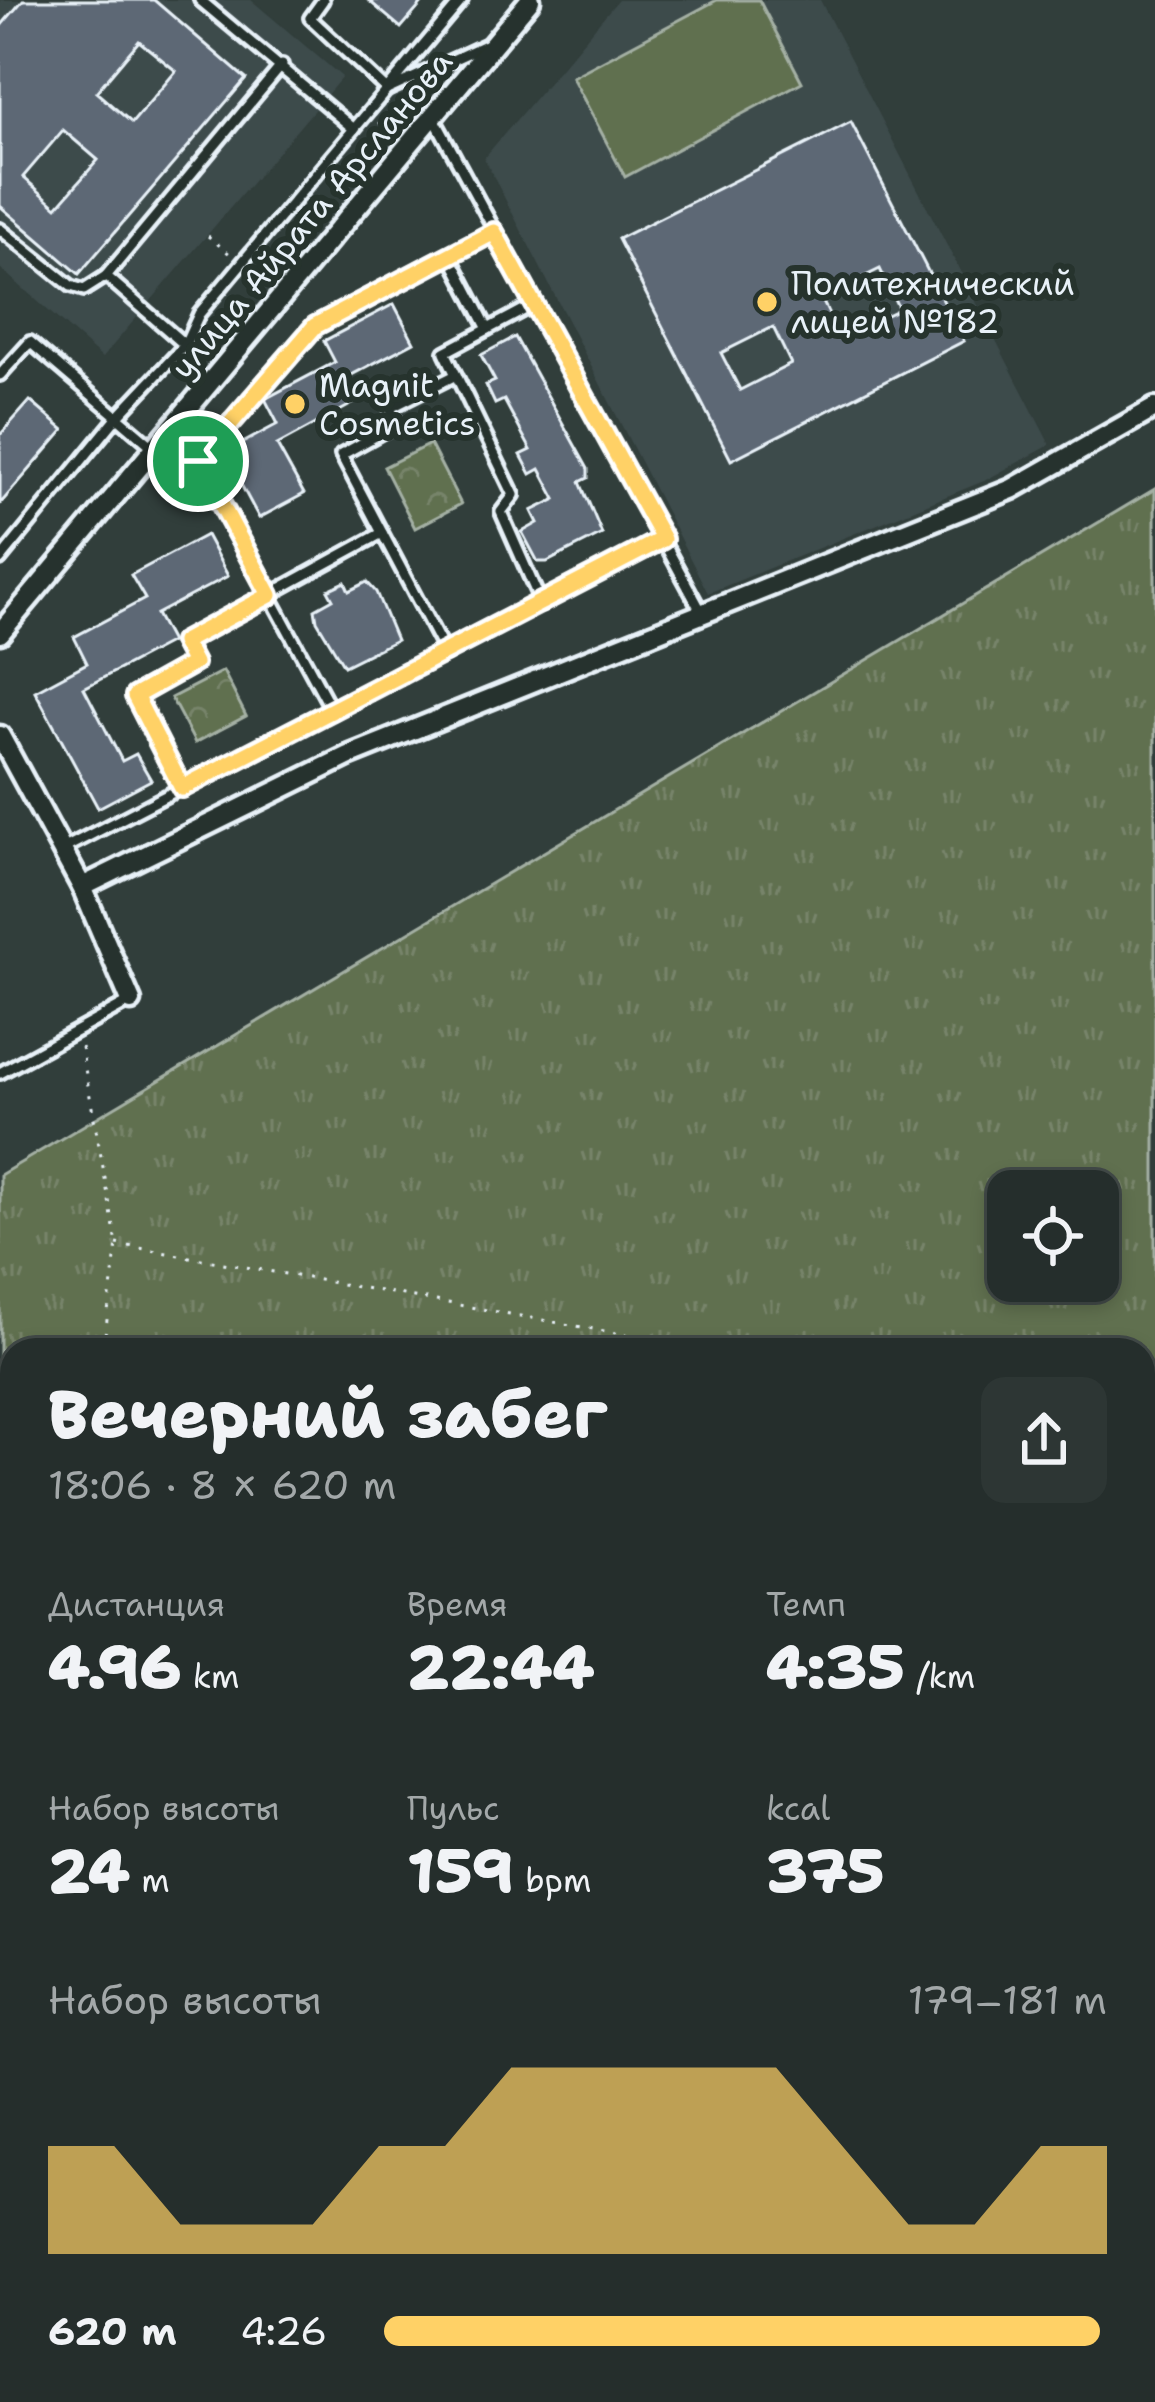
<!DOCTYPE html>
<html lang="ru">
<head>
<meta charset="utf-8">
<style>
  :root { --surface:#252e2c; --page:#2d3634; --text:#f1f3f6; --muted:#a3a8a9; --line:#424a48; --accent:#ffd166 }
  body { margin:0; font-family:"Shantell Sans",sans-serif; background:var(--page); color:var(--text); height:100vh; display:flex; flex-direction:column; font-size:45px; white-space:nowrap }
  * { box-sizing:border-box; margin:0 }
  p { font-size:39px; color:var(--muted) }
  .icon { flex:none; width:66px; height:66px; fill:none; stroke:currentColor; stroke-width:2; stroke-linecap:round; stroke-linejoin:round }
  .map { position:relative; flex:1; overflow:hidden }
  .panel { position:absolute; left:0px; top:1338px; width:1155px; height:1065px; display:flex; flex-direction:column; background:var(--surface); border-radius:36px 36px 0 0; box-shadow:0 6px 18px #0003,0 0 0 3px var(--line) }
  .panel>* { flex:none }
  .controls { position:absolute; left:987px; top:1170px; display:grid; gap:24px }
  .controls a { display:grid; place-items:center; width:132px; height:132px; border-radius:24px; background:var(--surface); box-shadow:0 6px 18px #0003,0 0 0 3px var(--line); font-size:60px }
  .pin { position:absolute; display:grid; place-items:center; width:102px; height:102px; color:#fff; margin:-51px; border:6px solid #fff; border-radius:50%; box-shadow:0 3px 12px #0007 }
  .round { display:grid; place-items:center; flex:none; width:126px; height:126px; border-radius:24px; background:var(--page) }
  .overview { display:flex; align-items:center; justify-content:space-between; height:204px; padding:0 48px }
  h1 { font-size:66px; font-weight:800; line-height:90px }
  .metrics { display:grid; grid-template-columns:repeat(3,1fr); gap:18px; height:204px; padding:12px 48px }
  .metrics div { display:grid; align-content:center }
  .metrics b { font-size:60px; font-weight:800 }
  .metrics small { font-size:33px; font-weight:400 }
  .metrics p { font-size:33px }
  .chart { height:336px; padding:24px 48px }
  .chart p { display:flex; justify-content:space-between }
  .chart svg { width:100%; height:216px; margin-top:12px; fill:var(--accent); opacity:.7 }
  ul { padding:0 48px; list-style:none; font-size:39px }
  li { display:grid; grid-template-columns:192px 144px 1fr; align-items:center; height:90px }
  li i { height:30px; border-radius:15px; background:var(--accent) }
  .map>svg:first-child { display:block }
  .built { fill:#3e4b4c }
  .grass { fill:url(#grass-tufts); stroke:#a4b0a4; stroke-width:3; fill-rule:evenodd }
  .park { fill:url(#park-crowns); stroke:#a4b0a4; stroke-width:3 }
  .pitch { fill:#606f50; stroke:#a4b0a4; stroke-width:3 }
  .building { fill:#5d6875; stroke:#e8f1f8; stroke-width:3; fill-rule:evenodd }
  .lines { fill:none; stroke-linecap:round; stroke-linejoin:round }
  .lane-casing { stroke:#e8f1f8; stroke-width:18 }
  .street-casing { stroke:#e8f1f8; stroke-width:27 }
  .path { stroke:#e8f1f8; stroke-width:3; stroke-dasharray:3 9; stroke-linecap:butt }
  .lane { stroke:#26332d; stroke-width:9 }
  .street { stroke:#26332d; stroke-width:18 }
  .route-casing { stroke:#fff; stroke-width:24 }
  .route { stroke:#ffd166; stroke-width:15 }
  .poi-dot { fill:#ffd166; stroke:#26332d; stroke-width:4.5 }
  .labels { text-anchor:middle; stroke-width:12; stroke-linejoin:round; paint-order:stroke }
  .street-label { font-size:33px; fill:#e8f1f8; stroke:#26332d }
  .poi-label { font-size:33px; fill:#e8f1f8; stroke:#26332d; text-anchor:start }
</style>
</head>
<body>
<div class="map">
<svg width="1155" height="2402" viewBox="0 0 1155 2402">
  <defs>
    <pattern id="grass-tufts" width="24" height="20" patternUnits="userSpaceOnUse" patternTransform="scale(3)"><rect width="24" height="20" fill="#606f50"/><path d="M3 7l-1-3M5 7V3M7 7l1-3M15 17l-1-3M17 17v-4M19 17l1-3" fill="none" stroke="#77846a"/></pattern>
    <pattern id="park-crowns" width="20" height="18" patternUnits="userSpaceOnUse" patternTransform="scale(3)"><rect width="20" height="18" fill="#606f50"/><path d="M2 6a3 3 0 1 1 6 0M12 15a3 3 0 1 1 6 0" fill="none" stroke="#77846a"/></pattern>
  </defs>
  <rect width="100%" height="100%" fill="#313e3b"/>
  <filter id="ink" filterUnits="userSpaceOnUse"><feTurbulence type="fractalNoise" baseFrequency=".00833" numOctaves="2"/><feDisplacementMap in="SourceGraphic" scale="24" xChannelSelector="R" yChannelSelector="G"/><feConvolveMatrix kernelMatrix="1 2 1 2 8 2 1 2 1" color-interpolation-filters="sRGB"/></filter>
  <g filter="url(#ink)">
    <g class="built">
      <path d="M0 0H251L342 77 102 358 0 268Z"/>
      <path d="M618 0H820L1050 445 984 481 708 593 484 158Z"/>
    </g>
    <path class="grass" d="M1155 489V1452L1143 1453V1350H12V1512H0V1175ZM1008 1191H1098V1281H1008Z"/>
    <g class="park">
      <path d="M430 444 461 504 415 528 384 467Z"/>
      <path d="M223 671 246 716 195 743 171 698Z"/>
    </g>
    <path class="pitch" d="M717 0H759L802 82 625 177 572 77Z"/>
    <g class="building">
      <path d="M23 0H154L246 79 79 274 0 206V27ZM139 41 176 71 132 123 96 92ZM63 130 98 160 57 207 23 177Z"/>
      <path d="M368 0H425L401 28Z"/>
      <path d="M851 122 964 341 731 460 618 239ZM880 269 899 309 840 337 821 298ZM773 327 791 364 740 390 721 353Z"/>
      <path d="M394 304 414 342 346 378 358 401 277 445 304 494 259 518 224 453 278 424 265 399 335 362 324 341Z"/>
      <path d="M515 337 588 469V478L580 482 602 534 547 562H538L522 532 538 523 532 511 556 499 540 469 531 474 521 455 531 450 504 400 495 404 486 385 495 381 481 355Z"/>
      <path d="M30 401 64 430 0 504V435Z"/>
      <path d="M206 535 228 576 156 614 171 642 84 688 122 761 136 754 151 780 98 808 35 691 87 663 74 637 145 599 131 575Z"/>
      <path d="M345 582 349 591 367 582 376 592 396 640 344 666 317 621 315 609 333 599 328 590Z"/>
    </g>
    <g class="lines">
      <g class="lane-casing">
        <g id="lane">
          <path d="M200 0 354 129"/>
          <path d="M323 0 310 18 387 90 485 45"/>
          <path d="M434 118 702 613"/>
          <path d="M0 229 71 286 84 290 106 276 185 345"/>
          <path d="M450 256 488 329"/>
          <path d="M106 276 282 65"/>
          <path d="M0 375 30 342 153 447"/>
          <path d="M456 375 514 495 501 512 542 605"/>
          <path d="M177 425 333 712"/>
          <path d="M198 461 315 326 494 232"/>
          <path d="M0 560 118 416 185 345 199 314 462 0"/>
          <path d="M446 654 341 455 397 424 390 408 456 375 445 352 533 305"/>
          <path d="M182 788 135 696 195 663 183 642 382 533"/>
          <path d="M61 850 663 539"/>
          <path d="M0 1073 131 1001"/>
          <path d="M0 1603H12"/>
        </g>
      </g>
      <g class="street-casing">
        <g id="street">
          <path d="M0 633 530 0"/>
          <path d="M0 736 82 887 131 1001"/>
          <path d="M82 887 348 756 1012 489 1155 408"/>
          <path d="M1143 1521 1155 1518"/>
          <path d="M0 2017 12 2019"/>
          <path d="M0 2215 12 2217"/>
          <path d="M226 2402 230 2391"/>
          <path d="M611 2402 637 2391"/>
        </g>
      </g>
      <g class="path">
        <path d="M379 124 388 119 402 123"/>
        <path d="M208 236 231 255"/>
        <path d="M81 1047 117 1244 103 1350"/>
        <path d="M117 1244 711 1350"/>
        <path d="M1143 1436 1155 1438"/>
        <path d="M1143 1465 1155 1463"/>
        <path d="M1143 2001 1155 2017"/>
      </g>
      <use href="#lane" class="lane"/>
      <use href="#street" class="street"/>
    </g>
  </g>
  <g class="lines" filter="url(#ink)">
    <g class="route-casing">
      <path id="route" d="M494 232 663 539 182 788 135 696 194 663 183 642 270 595 198 461 315 326Z"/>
    </g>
    <use href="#route" class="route"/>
  </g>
  <g class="poi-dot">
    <circle cx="767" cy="302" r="12"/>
    <circle cx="295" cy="404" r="12"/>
  </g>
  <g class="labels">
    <g class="street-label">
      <text transform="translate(311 214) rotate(-50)" y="12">улица Айрата Арсланова</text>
    </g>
    <g class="poi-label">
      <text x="791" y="295">Политехнический<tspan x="791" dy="38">лицей №182</tspan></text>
      <text x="319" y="397">Magnit<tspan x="319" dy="38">Cosmetics</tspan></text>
    </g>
  </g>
</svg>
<div class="controls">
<a><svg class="icon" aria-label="locate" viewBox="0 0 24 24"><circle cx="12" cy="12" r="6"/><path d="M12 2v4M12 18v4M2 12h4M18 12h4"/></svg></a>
</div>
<div class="pin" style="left:198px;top:461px;background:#1e9e55"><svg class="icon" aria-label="arrive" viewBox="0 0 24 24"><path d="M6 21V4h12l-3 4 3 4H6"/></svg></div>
<section class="panel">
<div class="overview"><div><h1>Вечерний забег</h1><p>18:06 · 8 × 620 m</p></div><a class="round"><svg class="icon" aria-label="share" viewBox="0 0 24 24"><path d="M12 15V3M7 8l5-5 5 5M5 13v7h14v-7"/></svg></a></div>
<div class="metrics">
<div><p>Дистанция</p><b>4.96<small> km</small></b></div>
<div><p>Время</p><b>22:44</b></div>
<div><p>Темп</p><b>4:35<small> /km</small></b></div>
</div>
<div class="metrics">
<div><p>Набор высоты</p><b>24<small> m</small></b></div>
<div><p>Пульс</p><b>159<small> bpm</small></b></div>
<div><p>kcal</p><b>375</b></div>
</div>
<div class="chart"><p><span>Набор высоты</span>179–181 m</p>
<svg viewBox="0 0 160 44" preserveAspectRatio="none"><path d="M0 44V22L10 22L20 38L30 38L40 38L50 22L60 22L70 6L80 6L90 6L100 6L110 6L120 22L130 38L140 38L150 22L160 22V44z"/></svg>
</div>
<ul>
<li><b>620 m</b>4:26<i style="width:99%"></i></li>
</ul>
</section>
</div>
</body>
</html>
